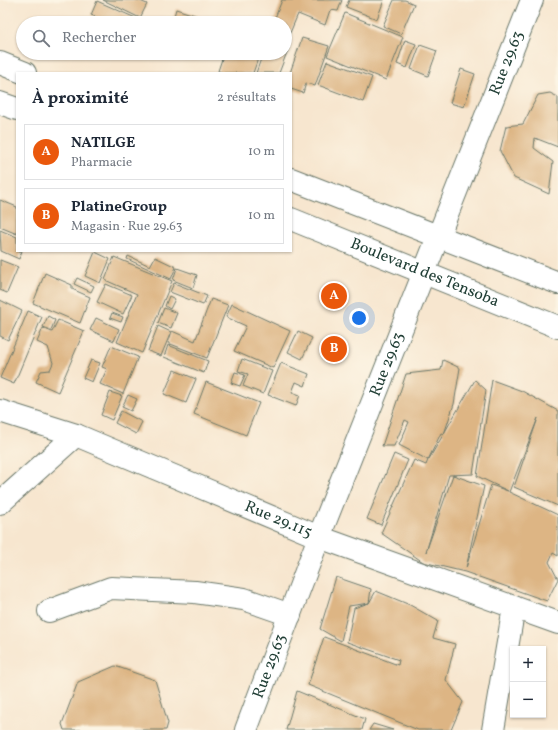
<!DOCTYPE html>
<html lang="fr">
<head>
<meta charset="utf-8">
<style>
  body { margin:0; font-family:Vollkorn,serif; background:#f2f2f3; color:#1f2937 }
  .controls { position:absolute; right:12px; bottom:12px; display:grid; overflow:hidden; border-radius:0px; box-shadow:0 1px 3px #0004 }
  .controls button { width:36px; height:36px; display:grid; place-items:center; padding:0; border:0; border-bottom:1px solid #e0e1e3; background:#fff; color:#1f2937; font:20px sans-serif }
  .you { position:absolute; left:359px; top:318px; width:14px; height:14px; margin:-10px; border:3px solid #fff; border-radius:50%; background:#1a73e8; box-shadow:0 0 0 6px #1a73e833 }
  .badge { display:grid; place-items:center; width:26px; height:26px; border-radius:50%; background:#ea580c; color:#fff; font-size:13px; font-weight:700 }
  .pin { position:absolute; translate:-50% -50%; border:2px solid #fff; box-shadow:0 1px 4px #0006 }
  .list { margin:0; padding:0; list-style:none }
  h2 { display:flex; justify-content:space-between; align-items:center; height:52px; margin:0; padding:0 16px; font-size:17px }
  h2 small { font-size:13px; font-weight:400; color:#747a83 }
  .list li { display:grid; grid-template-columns:26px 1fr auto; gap:12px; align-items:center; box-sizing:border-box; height:56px; margin:0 8px 8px; padding:0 8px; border:1px solid #e0e1e3; border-radius:0px }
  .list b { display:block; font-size:15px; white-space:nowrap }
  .list p { margin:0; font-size:13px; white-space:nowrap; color:#747a83 }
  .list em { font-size:13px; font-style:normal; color:#747a83 }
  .icon { flex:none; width:22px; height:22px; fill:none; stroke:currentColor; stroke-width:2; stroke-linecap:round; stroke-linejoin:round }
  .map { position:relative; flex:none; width:558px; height:730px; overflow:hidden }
  .search { position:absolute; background:#fff; box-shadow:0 1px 3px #0004; left:16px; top:16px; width:276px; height:44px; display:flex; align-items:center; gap:10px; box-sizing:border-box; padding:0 14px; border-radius:22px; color:#747a83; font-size:15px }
  .panel { position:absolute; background:#fff; box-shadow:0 1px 3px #0004; left:16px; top:72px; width:276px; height:180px; border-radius:0px }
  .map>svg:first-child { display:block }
</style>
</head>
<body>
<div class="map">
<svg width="558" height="730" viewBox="0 0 558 730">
  <rect width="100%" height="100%" fill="#fcf5e5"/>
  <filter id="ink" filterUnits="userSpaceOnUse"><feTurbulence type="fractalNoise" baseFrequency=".025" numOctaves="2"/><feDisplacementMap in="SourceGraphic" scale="8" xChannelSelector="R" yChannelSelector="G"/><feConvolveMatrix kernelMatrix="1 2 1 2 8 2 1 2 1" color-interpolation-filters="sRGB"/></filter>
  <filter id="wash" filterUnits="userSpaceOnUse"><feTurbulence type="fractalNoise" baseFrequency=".012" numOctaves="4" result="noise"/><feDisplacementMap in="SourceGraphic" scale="16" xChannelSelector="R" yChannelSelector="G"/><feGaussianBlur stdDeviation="0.9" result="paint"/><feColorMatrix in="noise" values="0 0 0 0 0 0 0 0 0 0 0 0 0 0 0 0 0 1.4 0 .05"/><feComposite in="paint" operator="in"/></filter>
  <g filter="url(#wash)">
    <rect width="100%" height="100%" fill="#f7e6cf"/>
    <g id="blocks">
      <path fill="#ddb584" d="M 103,0 L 138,0 L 147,4 L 140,18 Z
        M 282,0 L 342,0 L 338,11 L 330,10 L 325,25 L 298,14 L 287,40 L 285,39 L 285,23 L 273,23 Z
        M 349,0 L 384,0 L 377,19 L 346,7 Z
        M 394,0 L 405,0 L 414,4 L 401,34 L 383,26 Z
        M 97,1 L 140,20 L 138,23 L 111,23 L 91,15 Z
        M 176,9 L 207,19 L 206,23 L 172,23 Z
        M 345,13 L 403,37 L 386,80 L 327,56 Z
        M 302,38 L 329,46 L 315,86 L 306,83 L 303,93 L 291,89 L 290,73 Z
        M 405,40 L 416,44 L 407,68 L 397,64 Z
        M 420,45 L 437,51 L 428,76 L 411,69 Z
        M 285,46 L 289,47 L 279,73 L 256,73 L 263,53 L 285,53 Z
        M 224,53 L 260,53 L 253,73 L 224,73 L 218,71 Z
        M 327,61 L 372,77 L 363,102 L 318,85 Z
        M 461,69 L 475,74 L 464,107 L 450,103 Z
        M 550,93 L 558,97 L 558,147 L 535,138 L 534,148 L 553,162 L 549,194 L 514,178 L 500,151 L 506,126 L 523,124 L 538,95 Z
        M 0,200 L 17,207 L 17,234 L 0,227 Z
        M 0,230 L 17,237 L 17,251 L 22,251 L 19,259 L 1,251 Z
        M 95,252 L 110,259 L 100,283 L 85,276 Z
        M 128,256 L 150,266 L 155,257 L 176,267 L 171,279 L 127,259 Z
        M 114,257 L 172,281 L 142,353 L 117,342 L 137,294 L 105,280 Z
        M 0,260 L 18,267 L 7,293 L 0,290 Z
        M 177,268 L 197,275 L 193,288 L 173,280 Z
        M 45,273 L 72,285 L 72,289 L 90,297 L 80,323 L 33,303 Z
        M 77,278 L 94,286 L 91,292 L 74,284 Z
        M 174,283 L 207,296 L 203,305 L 170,292 Z
        M 106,284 L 132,295 L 123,314 L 97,302 Z
        M 169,296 L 175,299 L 170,309 L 165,306 Z
        M 211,299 L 228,305 L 207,358 L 168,343 L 172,331 L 195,341 Z
        M 0,300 L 22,311 L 8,340 L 0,336 Z
        M 232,304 L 290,331 L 273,368 L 234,351 L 246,326 L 226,317 Z
        M 164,308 L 177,313 L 171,328 L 158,323 Z
        M 28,311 L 42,317 L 14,384 L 0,378 Z
        M 112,313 L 123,317 L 121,322 L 110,318 Z
        M 48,316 L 55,320 L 51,330 L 43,327 Z
        M 96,318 L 119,329 L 114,341 L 90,330 Z
        M 58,320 L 84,331 L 58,392 L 36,382 L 41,371 L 50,370 L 53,363 L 48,347 L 37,342 L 43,328 L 52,332 Z
        M 158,326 L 171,332 L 161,356 L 148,351 Z
        M 298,331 L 312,338 L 302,359 L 288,352 Z
        M 168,345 L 208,361 L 204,373 L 164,357 Z
        M 111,346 L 138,357 L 123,394 L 100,384 L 107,369 L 102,367 Z
        M 242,359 L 272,371 L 263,394 L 243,386 L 248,374 L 238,371 Z
        M 91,360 L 100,363 L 92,382 L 83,378 Z
        M 443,360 L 460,368 L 454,404 L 444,434 L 441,433 L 428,460 L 429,459 L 443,435 L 475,380 L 486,390 L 473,474 L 449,475 L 426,552 L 453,475 L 484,486 L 466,568 L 491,485 L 508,491 L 477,476 L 492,380 L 522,391 L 558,411 L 558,506 L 514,487 L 538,418 L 509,492 L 558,515 L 558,556 L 553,553 L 549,562 L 558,579 L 547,601 L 465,572 L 423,562 L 381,533 L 414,460 L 426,465 L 428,460 L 399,445 L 409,422 L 405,420 L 394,446 L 382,446 L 406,374 L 441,370 Z
        M 281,363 L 309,374 L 305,386 L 296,382 L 292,392 L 300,395 L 296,406 L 268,395 Z
        M 174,370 L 196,379 L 186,403 L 164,394 Z
        M 235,372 L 245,375 L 240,386 L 231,383 Z
        M 206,382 L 259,403 L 246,435 L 194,414 Z
        M 110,392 L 122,396 L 112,420 L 101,415 Z
        M 128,395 L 137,399 L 131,411 L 122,407 Z
        M 121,411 L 142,422 L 136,434 L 115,423 Z
        M 394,454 L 408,460 L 381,525 L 367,519 Z
        M 336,577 L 371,589 L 369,603 L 376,591 L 410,605 L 438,621 L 433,638 L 455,644 L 446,680 L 463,702 L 451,730 L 418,730 L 308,685 L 324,637 L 398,665 L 399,660 L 347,642 L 354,608 L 369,603 L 349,606 L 341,641 L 320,629 Z
        M 115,666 L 155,680 L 168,723 L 166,730 L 64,730 L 62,724 L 78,682 Z
        M 297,691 L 365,719 L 362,730 L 286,730 Z
        M 373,724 L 393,730 L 369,730 Z"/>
    </g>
  </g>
  <g filter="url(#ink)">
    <use href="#blocks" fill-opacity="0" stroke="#6b786a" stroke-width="1"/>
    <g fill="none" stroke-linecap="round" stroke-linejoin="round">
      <g stroke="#6b786a" stroke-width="24">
        <g id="minor">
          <path id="s1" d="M 0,411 L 76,435 L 319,537 L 558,623"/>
          <path d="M 0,503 L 76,435"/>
          <path d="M 49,611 L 111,588 L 195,592 L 244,599 L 290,615"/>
          <path id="s2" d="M 246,730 L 319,537 L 532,0"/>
          <path d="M 493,730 L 514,607"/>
        </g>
      </g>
      <g stroke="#6b786a" stroke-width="24">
        <g id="major">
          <path d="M 0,63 L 25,73"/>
          <path d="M 0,103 L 17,109"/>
          <path d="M 291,179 L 558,283"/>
          <path id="s3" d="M 291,219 L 558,327"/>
        </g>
      </g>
      <use href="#minor" stroke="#fff" stroke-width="22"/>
      <use href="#major" stroke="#fff" stroke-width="22"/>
    </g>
  </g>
  <g text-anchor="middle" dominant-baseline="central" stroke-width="3" stroke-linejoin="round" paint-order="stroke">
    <g font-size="16" fill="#1f3d34" stroke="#fcf5e5">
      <text stroke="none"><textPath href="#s2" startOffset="716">Rue 29.63</textPath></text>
      <text stroke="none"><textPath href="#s3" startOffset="144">Boulevard des Tensoba</textPath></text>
      <text stroke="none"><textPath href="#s2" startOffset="392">Rue 29.63</textPath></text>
      <text stroke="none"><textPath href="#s1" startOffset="299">Rue 29.115</textPath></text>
      <text stroke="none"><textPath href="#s2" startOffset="68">Rue 29.63</textPath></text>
    </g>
  </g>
</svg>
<div class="controls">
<button>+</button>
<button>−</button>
</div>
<div class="you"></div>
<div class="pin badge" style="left:334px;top:296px">A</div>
<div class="pin badge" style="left:334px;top:349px">B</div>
<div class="search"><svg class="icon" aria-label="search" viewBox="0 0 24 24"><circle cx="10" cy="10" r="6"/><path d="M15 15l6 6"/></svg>Rechercher</div>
<section class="panel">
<h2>À proximité<small>2 résultats</small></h2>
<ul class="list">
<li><span class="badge">A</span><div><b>NATILGE</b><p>Pharmacie</p></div><em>10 m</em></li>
<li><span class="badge">B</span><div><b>PlatineGroup</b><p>Magasin · Rue 29.63</p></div><em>10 m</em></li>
</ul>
</section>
</div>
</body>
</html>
